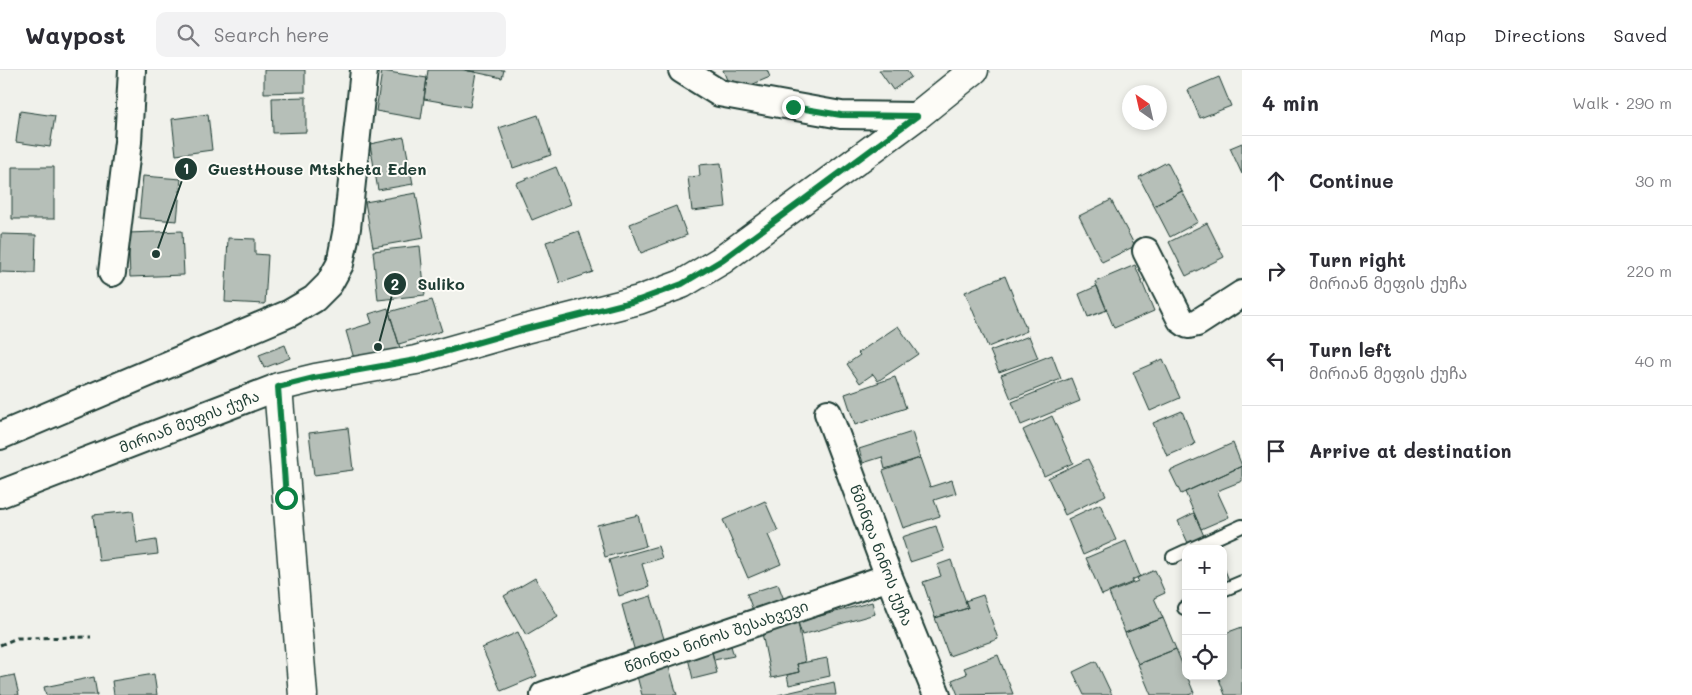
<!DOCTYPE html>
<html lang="en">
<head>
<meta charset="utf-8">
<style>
  body { margin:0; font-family:Mali,"Noto Sans Georgian",sans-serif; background:#f2f2f3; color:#2b2b33 }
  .controls { position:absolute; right:15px; bottom:15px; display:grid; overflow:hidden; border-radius:10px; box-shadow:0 2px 8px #0003 }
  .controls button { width:45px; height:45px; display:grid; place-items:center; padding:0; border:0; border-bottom:1px solid #e1e1e2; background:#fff; color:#2b2b33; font:25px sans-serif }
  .compass { position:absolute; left:1122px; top:15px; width:45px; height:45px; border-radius:50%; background:#fff; box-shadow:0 2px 8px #0003; rotate:326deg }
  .stop { position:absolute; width:15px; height:15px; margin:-11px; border:4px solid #0b8043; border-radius:50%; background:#fff }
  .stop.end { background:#0b8043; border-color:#fff; box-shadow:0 1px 5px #0008 }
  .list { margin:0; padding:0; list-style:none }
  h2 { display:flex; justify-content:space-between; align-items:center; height:65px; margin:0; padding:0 20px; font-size:21px }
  h2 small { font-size:16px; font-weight:400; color:#7c7c81 }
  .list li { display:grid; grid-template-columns:32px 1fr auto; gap:15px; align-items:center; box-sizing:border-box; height:90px; padding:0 20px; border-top:1px solid #e1e1e2 }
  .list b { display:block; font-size:19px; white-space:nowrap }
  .list p { margin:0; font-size:16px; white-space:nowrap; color:#7c7c81 }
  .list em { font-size:16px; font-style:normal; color:#7c7c81 }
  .icon { flex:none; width:28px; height:28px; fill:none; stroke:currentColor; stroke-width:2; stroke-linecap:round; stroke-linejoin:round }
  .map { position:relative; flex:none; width:1242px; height:625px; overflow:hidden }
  header { display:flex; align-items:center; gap:30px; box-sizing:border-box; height:70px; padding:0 25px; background:#fff; border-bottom:1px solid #e1e1e2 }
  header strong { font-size:24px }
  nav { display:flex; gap:28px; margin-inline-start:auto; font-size:18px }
  .search { width:350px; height:45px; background:#f2f2f3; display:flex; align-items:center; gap:12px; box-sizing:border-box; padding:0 18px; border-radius:10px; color:#7c7c81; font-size:19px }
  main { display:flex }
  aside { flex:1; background:#fff }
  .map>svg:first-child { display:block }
</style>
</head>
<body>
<header>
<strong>Waypost</strong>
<div class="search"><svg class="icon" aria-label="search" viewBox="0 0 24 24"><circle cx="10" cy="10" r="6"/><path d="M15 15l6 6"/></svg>Search here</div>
<nav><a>Map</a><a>Directions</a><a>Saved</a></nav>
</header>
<main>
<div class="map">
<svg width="1242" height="625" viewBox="0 0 1242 625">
  <rect width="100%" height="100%" fill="#f0f1eb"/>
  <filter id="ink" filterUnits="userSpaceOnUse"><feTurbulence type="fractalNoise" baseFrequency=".02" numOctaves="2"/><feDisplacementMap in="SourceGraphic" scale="10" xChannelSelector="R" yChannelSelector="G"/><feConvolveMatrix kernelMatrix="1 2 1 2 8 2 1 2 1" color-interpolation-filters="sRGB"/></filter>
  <g filter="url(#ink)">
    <path fill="#b6bfb8" stroke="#1f3d34" d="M 264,0 L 305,0 L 305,22 L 264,23 Z
      M 428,0 L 462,0 L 476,2 L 470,37 L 424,29 Z
      M 465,0 L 504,0 L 502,8 Z
      M 723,0 L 767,0 L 770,7 L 732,23 Z
      M 879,0 L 906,0 L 911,7 L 893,20 Z
      M 382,1 L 427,8 L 421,49 L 376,41 Z
      M 1219,7 L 1231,36 L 1200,48 L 1188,20 Z
      M 306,27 L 306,62 L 273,63 L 272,28 Z
      M 20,41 L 55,46 L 50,77 L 16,72 Z
      M 208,44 L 212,80 L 176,85 L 172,49 Z
      M 538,45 L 551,85 L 513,98 L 499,58 Z
      M 404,67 L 413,114 L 378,120 L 370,74 Z
      M 1242,73 L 1242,104 L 1230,78 Z
      M 1167,92 L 1182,121 L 1154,136 L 1139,107 Z
      M 721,93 L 726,137 L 692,141 L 688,107 L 700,106 L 699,95 Z
      M 12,97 L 54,97 L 54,149 L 12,149 Z
      M 556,97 L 571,134 L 532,150 L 516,113 Z
      M 143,106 L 181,109 L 177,151 L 139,148 Z
      M 1182,121 L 1198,152 L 1170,167 L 1154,136 Z
      M 416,123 L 424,168 L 373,177 L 365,132 Z
      M 1111,130 L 1135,176 L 1102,192 L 1079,146 Z
      M 676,136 L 687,165 L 641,183 L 630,154 Z
      M 1207,153 L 1224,187 L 1186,206 L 1169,172 Z
      M 182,161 L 184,205 L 130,207 L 128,163 Z
      M 579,161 L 593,202 L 560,213 L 546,172 Z
      M 1,164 L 36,165 L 35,203 L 0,202 Z
      M 228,168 L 255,169 L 255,184 L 268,185 L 265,234 L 225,232 Z
      M 420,176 L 425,225 L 378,230 L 373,181 Z
      M 1135,195 L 1154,241 L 1114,258 L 1095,212 Z
      M 1005,206 L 1027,261 L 988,277 L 965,222 Z
      M 1097,216 L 1107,240 L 1088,247 L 1079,224 Z
      M 432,230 L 442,261 L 399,274 L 389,242 Z
      M 388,238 L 400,278 L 355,292 L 346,261 L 372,253 L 369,244 Z
      M 898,256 L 918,284 L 878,311 L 873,304 L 860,313 L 847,294 L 860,285 L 858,283 Z
      M 1029,266 L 1038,288 L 999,302 L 990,281 Z
      M 285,275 L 290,288 L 264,298 L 259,285 Z
      M 1052,285 L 1061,309 L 1011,329 L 1001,305 Z
      M 1163,289 L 1180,328 L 1150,341 L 1133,302 Z
      M 895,307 L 906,338 L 855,355 L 845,324 Z
      M 1071,308 L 1080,331 L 1021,355 L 1012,332 Z
      M 1182,341 L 1195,374 L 1167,386 L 1153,353 Z
      M 1052,346 L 1073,393 L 1044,406 L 1023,360 Z
      M 348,358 L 353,400 L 314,405 L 309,363 Z
      M 912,362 L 920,388 L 885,399 L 882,387 L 863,393 L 859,379 Z
      M 1233,373 L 1242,396 L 1181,424 L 1170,401 Z
      M 920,388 L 930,417 L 952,410 L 956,423 L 934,430 L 940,446 L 903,458 L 883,401 Z
      M 1088,389 L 1106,425 L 1065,445 L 1048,408 Z
      M 1242,396 L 1242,411 L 1217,421 L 1229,447 L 1201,459 L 1185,422 Z
      M 765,431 L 778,461 L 768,465 L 781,494 L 748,508 L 723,450 Z
      M 1100,434 L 1116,470 L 1083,485 L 1068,449 Z
      M 133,441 L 137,473 L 156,470 L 158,484 L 99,491 L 93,445 Z
      M 1194,443 L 1204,466 L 1188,473 L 1178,451 Z
      M 638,445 L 646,476 L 605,487 L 597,455 Z
      M 936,456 L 944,481 L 910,492 L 902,467 Z
      M 1126,471 L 1140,506 L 1132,510 L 1133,512 L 1102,525 L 1086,488 Z
      M 658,476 L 662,488 L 642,494 L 649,517 L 619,526 L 609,490 Z
      M 951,490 L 968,538 L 935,548 L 923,512 L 941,506 L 937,495 Z
      M 1223,495 L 1230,513 L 1223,515 Z
      M 1155,500 L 1165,523 L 1154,528 L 1163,548 L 1125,563 L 1109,523 L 1138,511 L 1137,508 Z
      M 535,508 L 558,546 L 526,565 L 504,526 Z
      M 778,514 L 786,535 L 755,546 L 747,524 Z
      M 983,525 L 998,569 L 949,586 L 935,548 L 968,538 L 965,531 Z
      M 651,526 L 665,572 L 635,582 L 622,535 Z
      M 872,532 L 875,544 L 802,565 L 798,552 Z
      M 1163,548 L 1176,579 L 1138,594 L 1125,563 Z
      M 798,552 L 805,592 L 797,594 L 799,602 L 771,608 L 762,563 Z
      M 1242,557 L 1242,625 L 1225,625 L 1218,606 L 1223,606 L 1223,564 Z
      M 518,562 L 537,606 L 501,621 L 482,578 Z
      M 731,576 L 734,586 L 714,590 L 712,581 Z
      M 711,578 L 717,603 L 693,609 L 687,584 Z
      M 1176,579 L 1194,623 L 1188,625 L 1151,625 L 1138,594 Z
      M 998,585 L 1013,624 L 958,625 L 952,610 L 967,604 L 964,598 Z
      M 827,588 L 830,606 L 789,615 L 787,605 L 799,602 L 797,594 Z
      M 1096,591 L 1112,625 L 1084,625 L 1073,602 Z
      M 669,597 L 677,625 L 642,625 L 637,606 Z
      M 154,604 L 157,625 L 114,625 L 112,611 Z
      M 14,605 L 19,625 L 0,625 L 0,608 Z
      M 94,607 L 97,625 L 46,625 L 44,617 Z
      M 834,612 L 836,625 L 778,625 Z"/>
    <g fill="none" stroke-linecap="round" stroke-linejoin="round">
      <g stroke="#1f3d34" stroke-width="16">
        <path id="lane" d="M 1191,479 L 1242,456
          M 1173,487 L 1186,481
          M 1223,520 L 1242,512
          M 1184,538 L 1186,537"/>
      </g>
      <g stroke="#1f3d34" stroke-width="30">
        <path id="street" d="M 682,0 L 719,23 L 841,45 L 917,46
          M 1146,181 L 1181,250 L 1188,255 L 1197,253 L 1242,224
          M 112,203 L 128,72 L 132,0
          M 828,343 L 889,507 L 937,625
          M 0,366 L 290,243 L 314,229 L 329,214 L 340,194 L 347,158 L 364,0
          M 0,424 L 278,317
          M 544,625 L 889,507"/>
      </g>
      <g stroke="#1f3d34" stroke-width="31">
        <path id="secondary" d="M 303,625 L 278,317 L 315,308 L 416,290 L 525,259 L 639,230 L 682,214 L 722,190 L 917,46 L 974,0"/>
      </g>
      <path stroke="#1f3d34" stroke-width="3" stroke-dasharray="5 4" stroke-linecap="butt" d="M 0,575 L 17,568 L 91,567"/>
      <use href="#lane" stroke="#fdfcf7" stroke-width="12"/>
      <use href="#street" stroke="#fdfcf7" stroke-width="26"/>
      <use href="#secondary" stroke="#fdfcf7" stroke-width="28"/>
    </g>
  </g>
  <g fill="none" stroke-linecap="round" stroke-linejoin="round" filter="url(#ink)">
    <path stroke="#0b8043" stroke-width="6" d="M 286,428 L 278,317 L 314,308 L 416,290 L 525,259 L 639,230 L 682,214 L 722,190 L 917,46 L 841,45 L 793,37"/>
  </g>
  <g text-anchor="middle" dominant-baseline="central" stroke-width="4" stroke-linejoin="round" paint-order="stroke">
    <g font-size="15" fill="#1f3d34" stroke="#fdfcf7">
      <text transform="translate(189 351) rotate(-21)">მირიან მეფის ქუჩა</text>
      <text transform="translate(882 485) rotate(69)">წმინდა ნინოს ქუჩა</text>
      <text transform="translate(716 566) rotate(-19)">წმინდა ნინოს შესახვევი</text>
    </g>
  </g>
  <path fill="none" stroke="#1f3d34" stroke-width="2" d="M156 184L186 99M378 277L395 214"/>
  <g fill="#1f3d34" stroke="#fdfcf7" stroke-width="2">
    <circle cx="156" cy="184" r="5"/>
    <circle cx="378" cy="277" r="5"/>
    <circle cx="186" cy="99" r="12"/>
    <circle cx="395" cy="214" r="12"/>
  </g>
  <g font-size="15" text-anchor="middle" font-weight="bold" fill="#fff">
    <text x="186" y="104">1</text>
    <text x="395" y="220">2</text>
  </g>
  <g font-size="16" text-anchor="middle" font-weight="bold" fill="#1f3d34" stroke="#fdfcf7" stroke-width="4" stroke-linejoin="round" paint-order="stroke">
    <text x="317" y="105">GuestHouse Mtskheta Eden</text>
    <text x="441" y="220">Suliko</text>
  </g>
</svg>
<div class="controls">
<button>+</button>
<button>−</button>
<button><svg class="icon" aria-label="locate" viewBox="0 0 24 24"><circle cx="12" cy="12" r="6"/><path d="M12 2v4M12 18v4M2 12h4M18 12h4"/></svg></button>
</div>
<svg class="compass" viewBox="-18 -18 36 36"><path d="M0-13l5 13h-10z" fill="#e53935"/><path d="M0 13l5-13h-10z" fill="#7c7c81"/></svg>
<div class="stop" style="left:286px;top:428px"></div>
<div class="stop end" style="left:793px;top:37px"></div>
</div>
<aside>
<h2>4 min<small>Walk · 290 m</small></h2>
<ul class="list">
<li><svg class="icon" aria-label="ahead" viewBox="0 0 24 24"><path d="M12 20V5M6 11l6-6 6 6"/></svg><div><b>Continue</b></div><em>30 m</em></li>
<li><svg class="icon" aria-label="right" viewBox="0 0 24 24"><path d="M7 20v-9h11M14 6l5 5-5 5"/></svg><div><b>Turn right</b><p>მირიან მეფის ქუჩა</p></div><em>220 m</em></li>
<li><svg class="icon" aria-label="left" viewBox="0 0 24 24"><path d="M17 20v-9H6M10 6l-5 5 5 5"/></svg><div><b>Turn left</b><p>მირიან მეფის ქუჩა</p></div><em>40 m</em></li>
<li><svg class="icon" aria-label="arrive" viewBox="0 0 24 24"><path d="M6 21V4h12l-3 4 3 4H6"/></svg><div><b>Arrive at destination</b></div></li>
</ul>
</aside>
</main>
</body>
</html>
